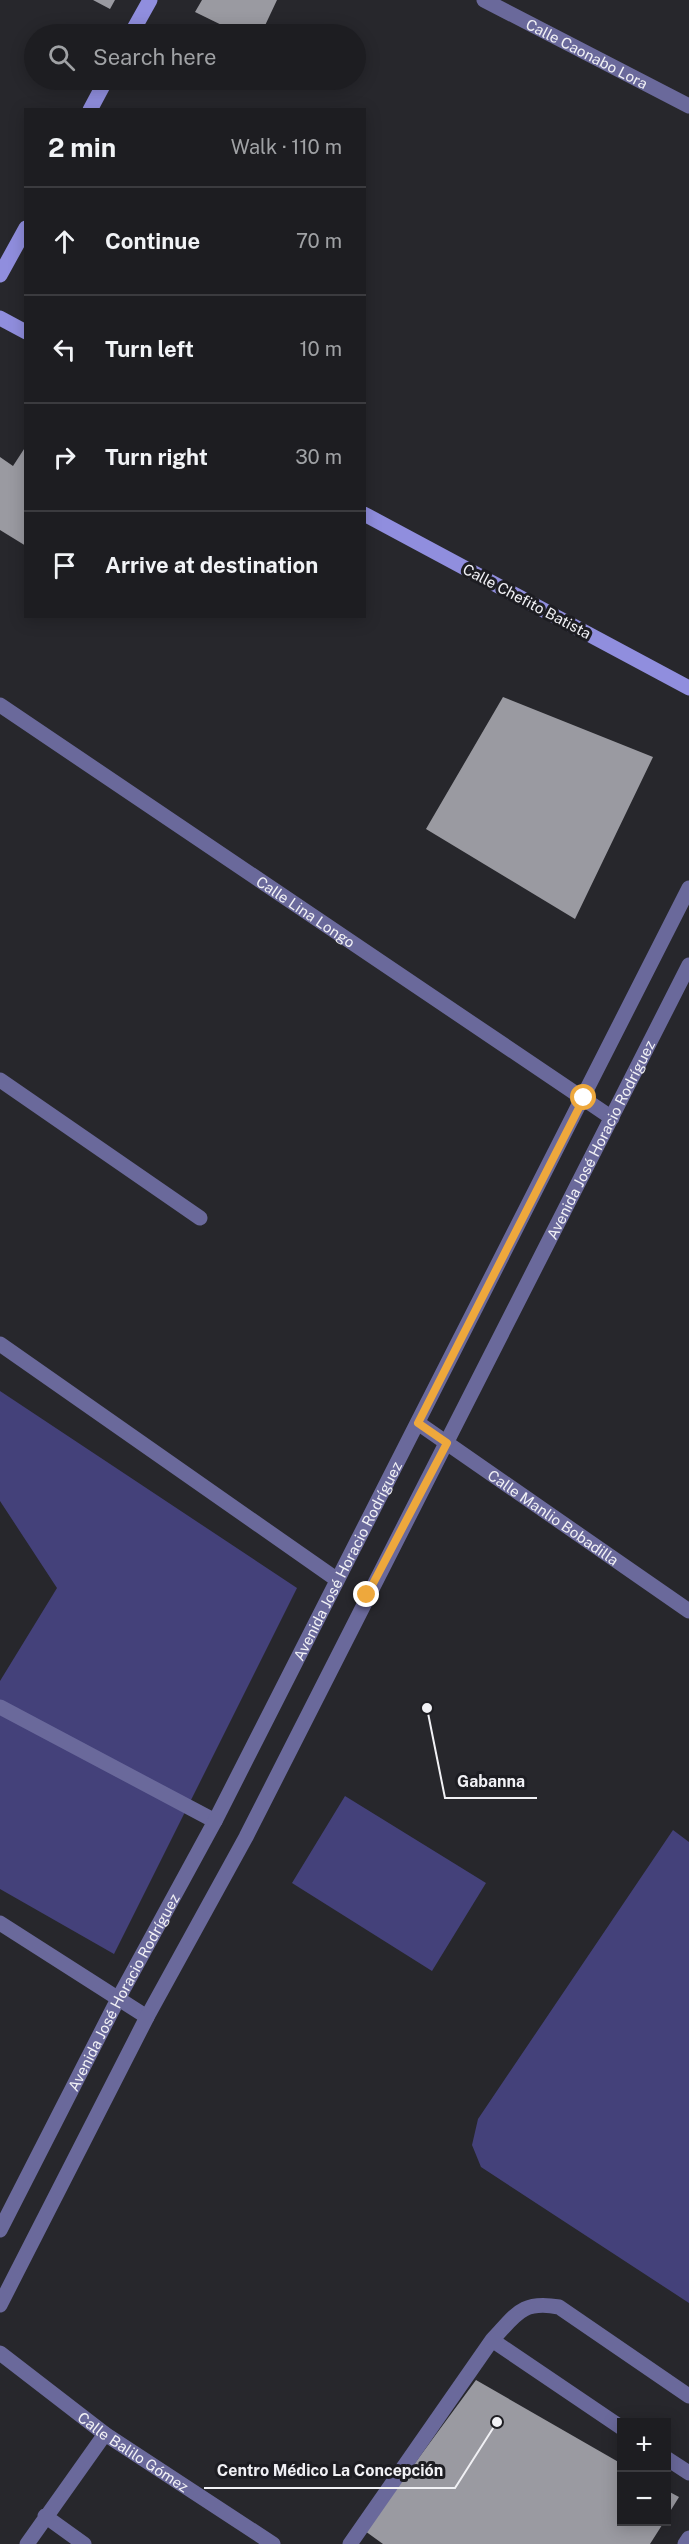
<!DOCTYPE html>
<html lang="en">
<head>
<meta charset="utf-8">
<style>
  body { margin:0; font-family:"Public Sans",sans-serif; background:#2a2a2e; color:#f1f3f6 }
  .controls { position:absolute; right:18px; bottom:18px; display:grid; overflow:hidden; border-radius:0px; box-shadow:0 3px 15px #0003 }
  .controls button { width:54px; height:54px; display:grid; place-items:center; padding:0; border:0; border-bottom:2px solid #3b3b3f; background:#1d1d21; color:#f1f3f6; font:30px sans-serif }
  .stop { position:absolute; width:18px; height:18px; margin:-14px; border:4px solid #eea83c; border-radius:50%; background:#fff }
  .stop.end { background:#eea83c; border-color:#fff; box-shadow:0 2px 6px #0008 }
  .list { margin:0; padding:0; list-style:none }
  h2 { display:flex; justify-content:space-between; align-items:center; height:78px; margin:0; padding:0 24px; font-size:26px }
  h2 small { font-size:20px; font-weight:400; color:#a0a2a5 }
  .list li { display:grid; grid-template-columns:39px 1fr auto; gap:18px; align-items:center; box-sizing:border-box; height:108px; padding:0 24px; border-top:2px solid #3b3b3f }
  .list b { display:block; font-size:22px; white-space:nowrap }
  .list em { font-size:20px; font-style:normal; color:#a0a2a5 }
  .icon { flex:none; width:33px; height:33px; fill:none; stroke:currentColor; stroke-width:2; stroke-linecap:round; stroke-linejoin:round }
  .map { position:relative; flex:none; width:689px; height:2544px; overflow:hidden }
  .search { position:absolute; background:#1d1d21; box-shadow:0 3px 15px #0003; left:24px; top:24px; width:342px; height:66px; display:flex; align-items:center; gap:15px; box-sizing:border-box; padding:0 21px; border-radius:33px; color:#a0a2a5; font-size:22px }
  .panel { position:absolute; background:#1d1d21; box-shadow:0 3px 15px #0003; left:24px; top:108px; width:342px; height:510px; border-radius:0px }
  .map>svg:first-child { display:block }
</style>
</head>
<body>
<div class="map">
<svg width="689" height="2544" viewBox="0 0 689 2544">
  <rect width="100%" height="100%" fill="#27272c"/>
  <path fill="#44417a" d="M 0,1391 L 297,1588 L 114,1954 L 0,1889 L 0,1681 L 57,1588 L 0,1501 Z
    M 345,1796 L 486,1883 L 432,1971 L 292,1883 Z
    M 673,1830 L 689,1842 L 689,2303 L 481,2167 L 472,2145 L 478,2119 Z"/>
  <path fill="#9a9aa1" d="M 93,0 L 115,0 L 110,9 Z
    M 202,0 L 277,0 L 261,34 L 240,34 L 195,12 Z
    M 26,446 L 26,546 L 0,530 L 0,457 L 13,466 Z
    M 503,697 L 653,757 L 575,919 L 426,829 Z
    M 476,2380 L 622,2464 L 622,2522 L 664,2522 L 650,2544 L 383,2544 L 365,2531 Z
    M 666,2490 L 679,2497 L 666,2518 Z"/>
  <g fill="none" stroke-linecap="round" stroke-linejoin="round">
    <path stroke="#6a699b" stroke-width="15" d="M 0,1707 L 215,1821
      M 492,2340 L 622,2428
      M 666,2458 L 689,2473
      M 45,2516 L 84,2544
      M 27,2544 L 105,2434
      M 350,2544 L 492,2340 C 516,2315 521,2300 559,2307 L 689,2396
      M 685,2544 L 689,2538"/>
    <g stroke="#6a699b" stroke-width="15">
      <path id="s1" d="M 484,0 L 689,106"/>
      <path id="s2" d="M 0,705 L 612,1118"/>
      <path d="M 0,1080 L 200,1218"/>
      <path d="M 0,1344 L 336,1579"/>
      <path id="s3" d="M 418,1423 L 689,1611"/>
      <path d="M 0,1923 L 147,2017"/>
    </g>
    <g stroke="#6a699b" stroke-width="15">
      <path id="s4" d="M 0,2230 L 118,1999 L 215,1821 L 689,888"/>
      <path id="s5" d="M 0,2305 L 147,2017 L 246,1837 L 689,965"/>
      <path id="s6" d="M 0,2353 L 105,2434 L 273,2544"/>
    </g>
    <path stroke="#908ede" stroke-width="15" d="M 131,34 L 150,0
      M 90,110 L 106,80
      M 0,275 L 26,228
      M 0,318 L 26,332
      M 364,514 L 689,688"/>
  </g>
  <g fill="none" stroke-linecap="round" stroke-linejoin="round">
    <path stroke="#eea83c" stroke-width="8" d="M 367,1595 L 447,1443 L 418,1423 L 584,1098"/>
  </g>
  <g text-anchor="middle" dominant-baseline="central" stroke-width="6" stroke-linejoin="round" paint-order="stroke">
    <g font-size="15" fill="#f1f1f5" stroke="#1d1d22">
      <text stroke="none"><textPath href="#s1" startOffset="116">Calle Caonabo Lora</textPath></text>
      <text transform="translate(527 601) rotate(28)">Calle Chefito Batista</text>
      <text stroke="none"><textPath href="#s2" startOffset="369">Calle Lina Longo</textPath></text>
      <text stroke="none"><textPath href="#s5" startOffset="1311">Avenida José Horacio Rodríguez</textPath></text>
      <text stroke="none"><textPath href="#s3" startOffset="165">Calle Manlio Bobadilla</textPath></text>
      <text stroke="none"><textPath href="#s4" startOffset="754">Avenida José Horacio Rodríguez</textPath></text>
      <text stroke="none"><textPath href="#s4" startOffset="268">Avenida José Horacio Rodríguez</textPath></text>
      <text stroke="none"><textPath href="#s6" startOffset="166">Calle Balilo Gómez</textPath></text>
    </g>
  </g>
  <path fill="none" stroke="#f1f1f5" stroke-width="2" d="M427 1708L445 1798H537M497 2422L455 2488H204"/>
  <g fill="#f1f1f5" stroke="#1d1d22" stroke-width="2">
    <circle cx="427" cy="1708" r="6"/>
    <circle cx="497" cy="2422" r="6"/>
  </g>
  <g font-size="16" text-anchor="middle" font-weight="bold" fill="#f1f1f5" stroke="#1d1d22" stroke-width="6" stroke-linejoin="round" paint-order="stroke">
    <text x="491" y="1787">Gabanna</text>
    <text x="330" y="2476">Centro Médico La Concepción</text>
  </g>
</svg>
<div class="controls">
<button>+</button>
<button>−</button>
</div>
<div class="stop" style="left:584px;top:1098px"></div>
<div class="stop end" style="left:367px;top:1595px"></div>
<div class="search"><svg class="icon" aria-label="search" viewBox="0 0 24 24"><circle cx="10" cy="10" r="6"/><path d="M15 15l6 6"/></svg>Search here</div>
<section class="panel">
<h2>2 min<small>Walk · 110 m</small></h2>
<ul class="list">
<li><svg class="icon" aria-label="ahead" viewBox="0 0 24 24"><path d="M12 20V5M6 11l6-6 6 6"/></svg><div><b>Continue</b></div><em>70 m</em></li>
<li><svg class="icon" aria-label="left" viewBox="0 0 24 24"><path d="M17 20v-9H6M10 6l-5 5 5 5"/></svg><div><b>Turn left</b></div><em>10 m</em></li>
<li><svg class="icon" aria-label="right" viewBox="0 0 24 24"><path d="M7 20v-9h11M14 6l5 5-5 5"/></svg><div><b>Turn right</b></div><em>30 m</em></li>
<li><svg class="icon" aria-label="arrive" viewBox="0 0 24 24"><path d="M6 21V4h12l-3 4 3 4H6"/></svg><div><b>Arrive at destination</b></div></li>
</ul>
</section>
</div>
</body>
</html>
